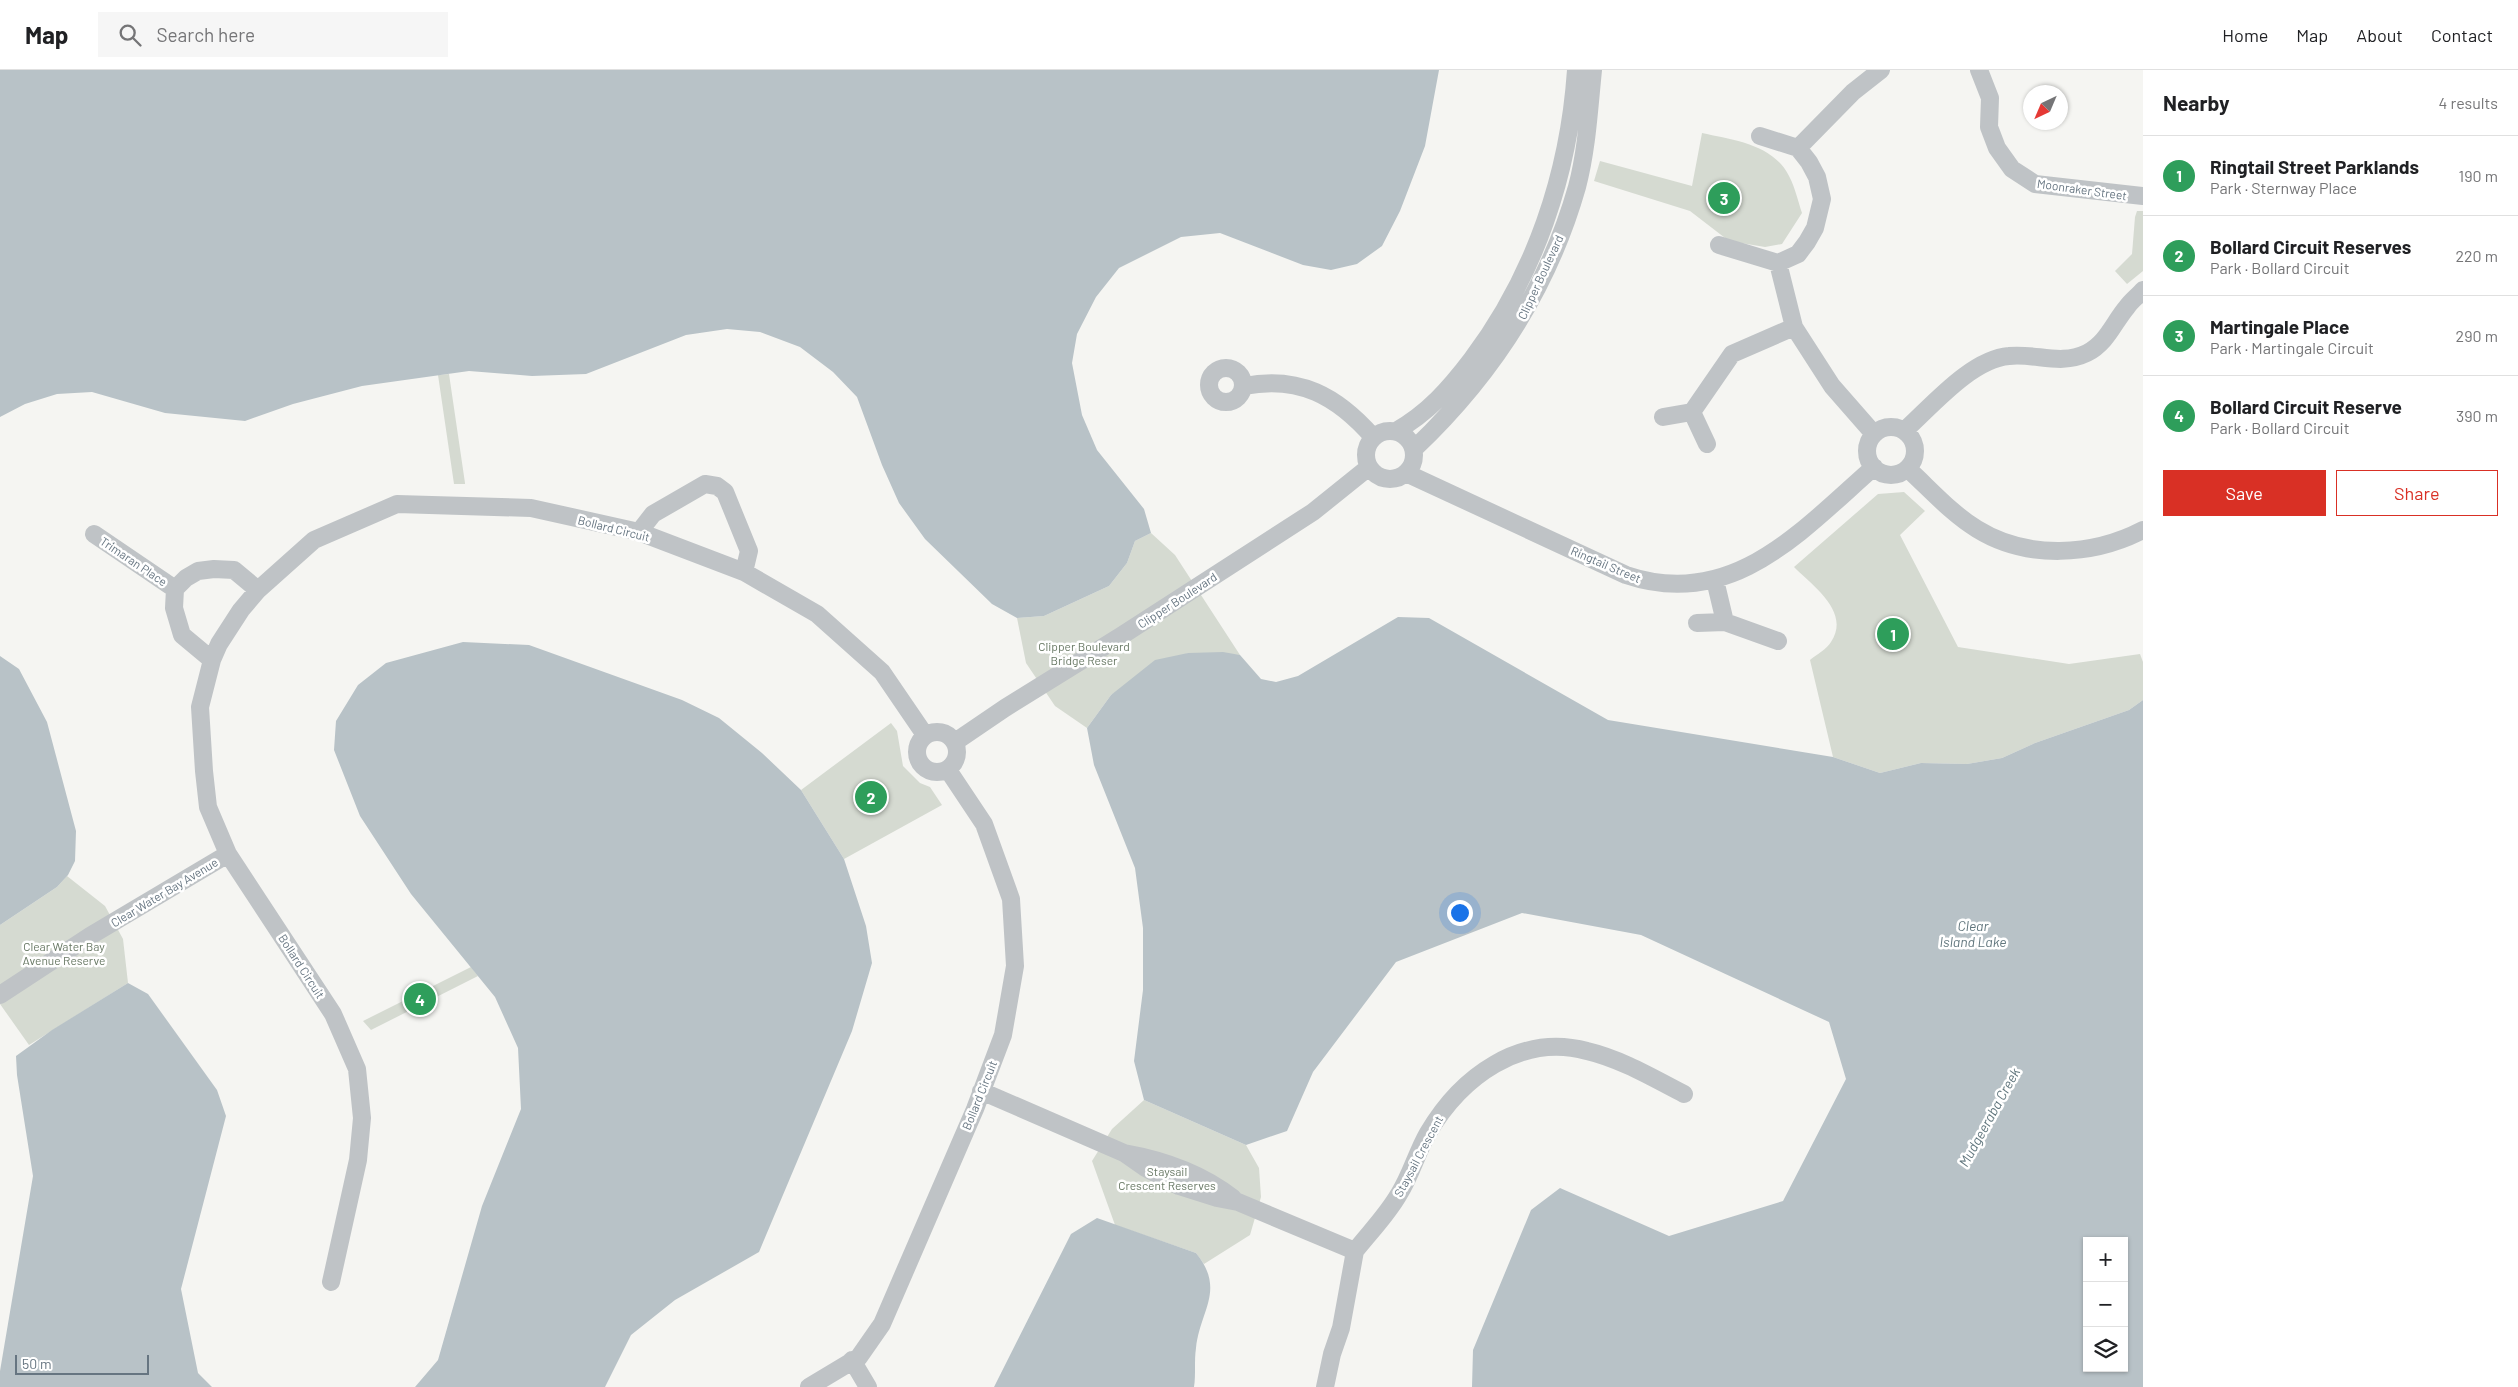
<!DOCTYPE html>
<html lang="en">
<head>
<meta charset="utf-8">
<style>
  body { margin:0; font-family:Barlow,sans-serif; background:#f6f6f6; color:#202124 }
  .controls { position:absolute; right:15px; bottom:15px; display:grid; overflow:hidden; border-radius:0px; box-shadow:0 1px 4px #0004 }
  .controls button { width:45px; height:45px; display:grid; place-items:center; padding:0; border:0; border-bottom:1px solid #e0e0e0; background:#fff; color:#202124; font:25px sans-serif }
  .compass { position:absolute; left:2023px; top:15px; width:45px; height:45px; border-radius:50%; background:#fff; box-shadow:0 1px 4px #0004; rotate:224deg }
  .scale { position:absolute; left:15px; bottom:12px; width:134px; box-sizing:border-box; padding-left:5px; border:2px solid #667581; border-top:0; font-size:14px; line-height:18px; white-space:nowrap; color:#667581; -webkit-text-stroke:4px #fff; paint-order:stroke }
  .you { position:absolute; left:1459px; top:842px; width:18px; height:18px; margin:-12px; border:4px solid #fff; border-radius:50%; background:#1a73e8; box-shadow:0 0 0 8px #1a73e833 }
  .badge { display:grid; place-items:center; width:32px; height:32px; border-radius:50%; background:#d93025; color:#fff; font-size:16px; font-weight:700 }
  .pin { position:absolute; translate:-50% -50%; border:2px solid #fff; box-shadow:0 1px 5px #0006 }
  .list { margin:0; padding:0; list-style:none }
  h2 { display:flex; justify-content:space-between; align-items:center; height:65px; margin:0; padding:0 20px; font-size:21px }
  h2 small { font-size:16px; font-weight:400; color:#757577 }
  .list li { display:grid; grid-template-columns:32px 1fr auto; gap:15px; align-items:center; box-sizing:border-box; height:80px; padding:0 20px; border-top:1px solid #e0e0e0 }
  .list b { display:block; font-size:19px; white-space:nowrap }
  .list p { margin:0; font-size:16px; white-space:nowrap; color:#757577 }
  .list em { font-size:16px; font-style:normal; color:#757577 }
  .actions { display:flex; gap:10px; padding:15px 20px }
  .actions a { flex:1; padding:11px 0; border:1px solid #d93025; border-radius:0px; text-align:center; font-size:18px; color:#d93025 }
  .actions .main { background:#d93025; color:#fff }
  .icon { flex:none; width:28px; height:28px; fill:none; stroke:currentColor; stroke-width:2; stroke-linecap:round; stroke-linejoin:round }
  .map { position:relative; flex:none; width:2143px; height:1317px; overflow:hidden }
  header { display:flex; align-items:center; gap:30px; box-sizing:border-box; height:70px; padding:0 25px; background:#fff; border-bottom:1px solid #e0e0e0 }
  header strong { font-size:24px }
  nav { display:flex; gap:28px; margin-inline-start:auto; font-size:18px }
  .search { width:350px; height:45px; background:#f6f6f6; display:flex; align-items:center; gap:12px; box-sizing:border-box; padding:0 18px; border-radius:0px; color:#757577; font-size:19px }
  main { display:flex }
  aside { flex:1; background:#fff }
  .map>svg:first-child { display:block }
</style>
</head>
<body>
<header>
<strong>Map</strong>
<div class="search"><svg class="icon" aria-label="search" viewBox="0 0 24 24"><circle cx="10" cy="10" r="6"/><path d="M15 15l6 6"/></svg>Search here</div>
<nav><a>Home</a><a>Map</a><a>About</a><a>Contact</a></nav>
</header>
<main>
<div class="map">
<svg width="2143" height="1317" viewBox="0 0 2143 1317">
  <rect width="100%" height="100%" fill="#f5f5f2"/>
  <path fill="#d5dad1" d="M 1702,63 C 1733,70 1773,74 1789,106 C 1795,117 1798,131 1802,143 L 1782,174 L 1765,177 L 1729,171 L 1690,141 L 1594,111 L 1600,91 L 1692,116 Z
    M 2137,141 L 2143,141 L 2143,201 L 2127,214 L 2115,201 L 2132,184 L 2135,147 Z
    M 449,304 L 465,413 L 465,414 L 454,414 L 438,305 Z
    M 1904,422 L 1925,441 L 1900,465 L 1958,577 L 2069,594 L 2140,584 L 2143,592 L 2143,630 L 2129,640 L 2035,673 L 2002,688 L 1967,694 L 1921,693 L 1880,703 L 1833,687 L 1810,590 C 1816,585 1827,579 1831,572 C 1851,542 1813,516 1794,497 L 1878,424 Z
    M 1151,463 L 1175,485 L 1240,585 L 1188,583 L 1111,625 L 1087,658 L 1055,636 L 1026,593 L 1017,548 L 1044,546 L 1109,516 L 1127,493 L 1135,471 Z
    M 891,653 L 897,661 L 903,696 L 920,713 L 930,717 L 942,735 L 844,789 L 801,720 Z
    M 67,806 L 105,836 L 123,869 L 128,913 L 29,975 L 0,934 L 0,855 L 57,817 Z
    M 471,897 L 478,906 L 371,960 L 363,951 Z
    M 1144,1030 L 1246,1075 L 1259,1098 L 1261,1127 L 1250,1165 L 1204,1194 L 1196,1183 L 1115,1155 L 1092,1091 L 1112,1059 Z"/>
  <path fill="#b8c2c7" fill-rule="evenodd" d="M 0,0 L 1439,0 L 1425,76 L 1400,141 L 1382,176 L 1357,194 L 1331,200 L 1303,195 L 1220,163 L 1181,167 L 1119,198 L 1096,227 L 1077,264 L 1072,293 L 1082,345 L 1097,380 L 1144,439 L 1151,463 L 1135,471 L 1127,493 L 1109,516 L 1044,546 L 1017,548 L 992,534 L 925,469 L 899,433 L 882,395 L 857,327 L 833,302 L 800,277 L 760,262 L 727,259 L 686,265 L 586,304 L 532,306 L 469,301 L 362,316 L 293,334 L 245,351 L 165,343 L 92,322 L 57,324 L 25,334 L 0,347 Z
    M 1398,547 L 1429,548 L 1608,650 L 1833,687 L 1880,703 L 1921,693 L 1967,694 L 2002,688 L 2035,673 L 2129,640 L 2143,630 L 2143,1317 L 1472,1317 L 1473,1280 L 1531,1140 L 1560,1118 L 1669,1166 L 1783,1131 L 1846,1009 L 1829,952 L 1641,865 L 1522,843 L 1396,892 L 1313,1002 L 1287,1061 L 1246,1075 L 1144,1030 L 1134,991 L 1143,920 L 1143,858 L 1135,798 L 1094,695 L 1087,658 L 1111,625 L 1155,590 L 1188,583 L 1223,582 L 1240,585 L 1261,609 L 1276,612 L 1298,606 ZM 2087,1171 L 2124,1171 L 2124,1298 L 2087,1298 Z
    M 463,572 L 529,575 L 682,630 L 719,648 L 762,683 L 801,720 L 844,789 L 866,856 L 872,893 L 852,961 L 759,1182 L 675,1230 L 631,1265 L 605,1317 L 415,1317 L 438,1290 L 482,1136 L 521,1039 L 518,978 L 495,927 L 411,824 L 360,746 L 334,680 L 336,651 L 358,615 L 386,593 Z
    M 0,586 L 19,599 L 47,652 L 76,761 L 75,791 L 68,805 L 57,817 L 0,855 Z
    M 128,913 L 148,924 L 217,1020 L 226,1046 L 181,1219 L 198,1303 L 212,1317 L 0,1317 L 0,1301 L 33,1106 L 17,1005 L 16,986 L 52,960 Z
    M 1097,1148 L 1196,1183 C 1226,1220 1200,1240 1196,1278 C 1194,1291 1196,1304 1194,1317 L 994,1317 L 1071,1164 Z"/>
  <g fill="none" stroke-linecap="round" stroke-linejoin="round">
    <path stroke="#bfc3c6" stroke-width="18" d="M 1979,0 L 1990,28 L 1989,57 L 1997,78 L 2012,99 L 2035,114 L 2143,126
      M 1798,78 L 1853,22 L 1881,0
      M 1719,175 L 1778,193 L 1798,184 L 1807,172 L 1815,158 L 1822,129 L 1817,107 L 1809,92 L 1798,78 L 1760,66
      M 1778,193 L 1794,257 L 1832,316 L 1874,364
      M1209 315a17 17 0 1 1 34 0a17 17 0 1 1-34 0Z
      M 1244,316 C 1299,305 1337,326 1373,367
      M 1692,342 L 1707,374
      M 1663,347 L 1692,342 L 1732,284 L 1794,257
      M1867 381a24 24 0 1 1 48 0a24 24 0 1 1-48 0Z
      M 1396,361 C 1428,343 1450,318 1472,289 C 1535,205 1569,104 1576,0
      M 1904,361 C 1931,337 1971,289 2009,286 C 2037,283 2060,296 2087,283 C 2107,273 2114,252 2127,237 C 2131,231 2138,226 2143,220
      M1366 385a24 24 0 1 1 48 0a24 24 0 1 1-48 0Z
      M 1414,379 C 1490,307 1548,219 1577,117 C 1587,79 1589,39 1593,0
      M 1908,399 C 1930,419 1952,444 1977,459 C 2027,490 2093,486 2143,460
      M 1406,403 L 1626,505 C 1732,541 1801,461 1874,397
      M 639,462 L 653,444 L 705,414 L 717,416 L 725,422 L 749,481 L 744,502
      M 94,464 L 175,519
      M 1715,510 L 1725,552 L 1778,571
      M 1697,553 L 1725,552
      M 212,590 L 182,565 L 174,538 L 175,519 L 186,508 L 198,501 L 214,499 L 234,500 L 258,520
      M917 682a20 20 0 1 1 40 0a20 20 0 1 1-40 0Z
      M 955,672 L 1005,638 L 1121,566 L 1313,442 L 1369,397
      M 0,925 L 90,866 L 228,784
      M 981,1021 L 1124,1083 C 1164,1090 1201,1103 1233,1128
      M 1124,1083 L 1144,1097 L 1179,1116 L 1217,1128 L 1238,1132 L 1355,1181 C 1370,1162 1387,1145 1399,1124 C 1411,1105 1417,1082 1428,1063 C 1461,1007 1520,963 1587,981 C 1621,989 1653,1008 1684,1024
      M 331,1212 L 358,1090 L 362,1048 L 357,999 L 333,944 L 228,784 L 208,737 L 204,701 L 200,637 L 212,590 L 219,574 L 241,540 L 258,520 L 314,470 L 397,434 L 531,438 L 639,462 L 744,502 L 817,544 L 882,602 L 925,665
      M 852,1290 L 868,1317
      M 809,1317 L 859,1287 L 882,1254 L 975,1039 L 1003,965 L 1015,896 L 1011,829 L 984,754 L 948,700
      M 1325,1317 L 1332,1284 L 1341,1258 L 1355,1181"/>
  </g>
  <g text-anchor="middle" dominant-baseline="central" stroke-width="5" stroke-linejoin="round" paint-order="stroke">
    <g font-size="12" fill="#667581" stroke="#fff">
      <text transform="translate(2082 119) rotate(8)">Moonraker Street</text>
      <text transform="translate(1540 207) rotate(-65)">Clipper Boulevard</text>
      <text transform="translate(614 458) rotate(14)">Bollard Circuit</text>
      <text transform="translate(134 491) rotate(34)">Trimaran Place</text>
      <text transform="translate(1606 494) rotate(23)">Ringtail Street</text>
      <text transform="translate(1177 530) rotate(-33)">Clipper Boulevard</text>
      <text transform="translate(164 822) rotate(-31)">Clear Water Bay Avenue</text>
      <text transform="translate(302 896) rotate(57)">Bollard Circuit</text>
      <text transform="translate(979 1025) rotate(-68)">Bollard Circuit</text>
      <text transform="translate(1418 1086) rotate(-62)">Staysail Crescent</text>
    </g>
    <g font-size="12" fill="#697965" stroke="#fff">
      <text x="1084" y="576">Clipper Boulevard<tspan x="1084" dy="14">Bridge Reser</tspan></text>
      <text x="64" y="876">Clear Water Bay<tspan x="64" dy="14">Avenue Reserve</tspan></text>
      <text x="1167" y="1101">Staysail<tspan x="1167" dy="14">Crescent Reserves</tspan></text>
    </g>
    <g font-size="14" font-style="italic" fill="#62777e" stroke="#fff">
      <text x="1973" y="855">Clear<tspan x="1973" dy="16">Island Lake</tspan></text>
      <text transform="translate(1989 1047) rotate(-61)">Mudgeeraba Creek</text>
    </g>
  </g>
</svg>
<div class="controls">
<button>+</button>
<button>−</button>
<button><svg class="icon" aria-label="layers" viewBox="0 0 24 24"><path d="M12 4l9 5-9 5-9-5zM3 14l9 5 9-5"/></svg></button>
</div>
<svg class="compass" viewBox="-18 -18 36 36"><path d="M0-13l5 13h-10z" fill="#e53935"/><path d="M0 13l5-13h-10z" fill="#757577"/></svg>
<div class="scale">50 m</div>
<div class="you"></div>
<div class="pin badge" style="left:1893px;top:564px;background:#2e9e5b">1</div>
<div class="pin badge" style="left:871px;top:727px;background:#2e9e5b">2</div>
<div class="pin badge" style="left:1724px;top:128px;background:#2e9e5b">3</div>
<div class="pin badge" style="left:420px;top:929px;background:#2e9e5b">4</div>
</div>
<aside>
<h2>Nearby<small>4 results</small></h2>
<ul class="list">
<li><span class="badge" style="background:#2e9e5b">1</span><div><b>Ringtail Street Parklands</b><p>Park · Sternway Place</p></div><em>190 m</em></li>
<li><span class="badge" style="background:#2e9e5b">2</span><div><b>Bollard Circuit Reserves</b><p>Park · Bollard Circuit</p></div><em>220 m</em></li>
<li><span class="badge" style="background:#2e9e5b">3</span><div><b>Martingale Place</b><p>Park · Martingale Circuit</p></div><em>290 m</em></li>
<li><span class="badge" style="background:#2e9e5b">4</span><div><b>Bollard Circuit Reserve</b><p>Park · Bollard Circuit</p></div><em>390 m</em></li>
</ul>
<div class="actions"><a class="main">Save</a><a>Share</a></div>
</aside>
</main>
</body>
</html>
